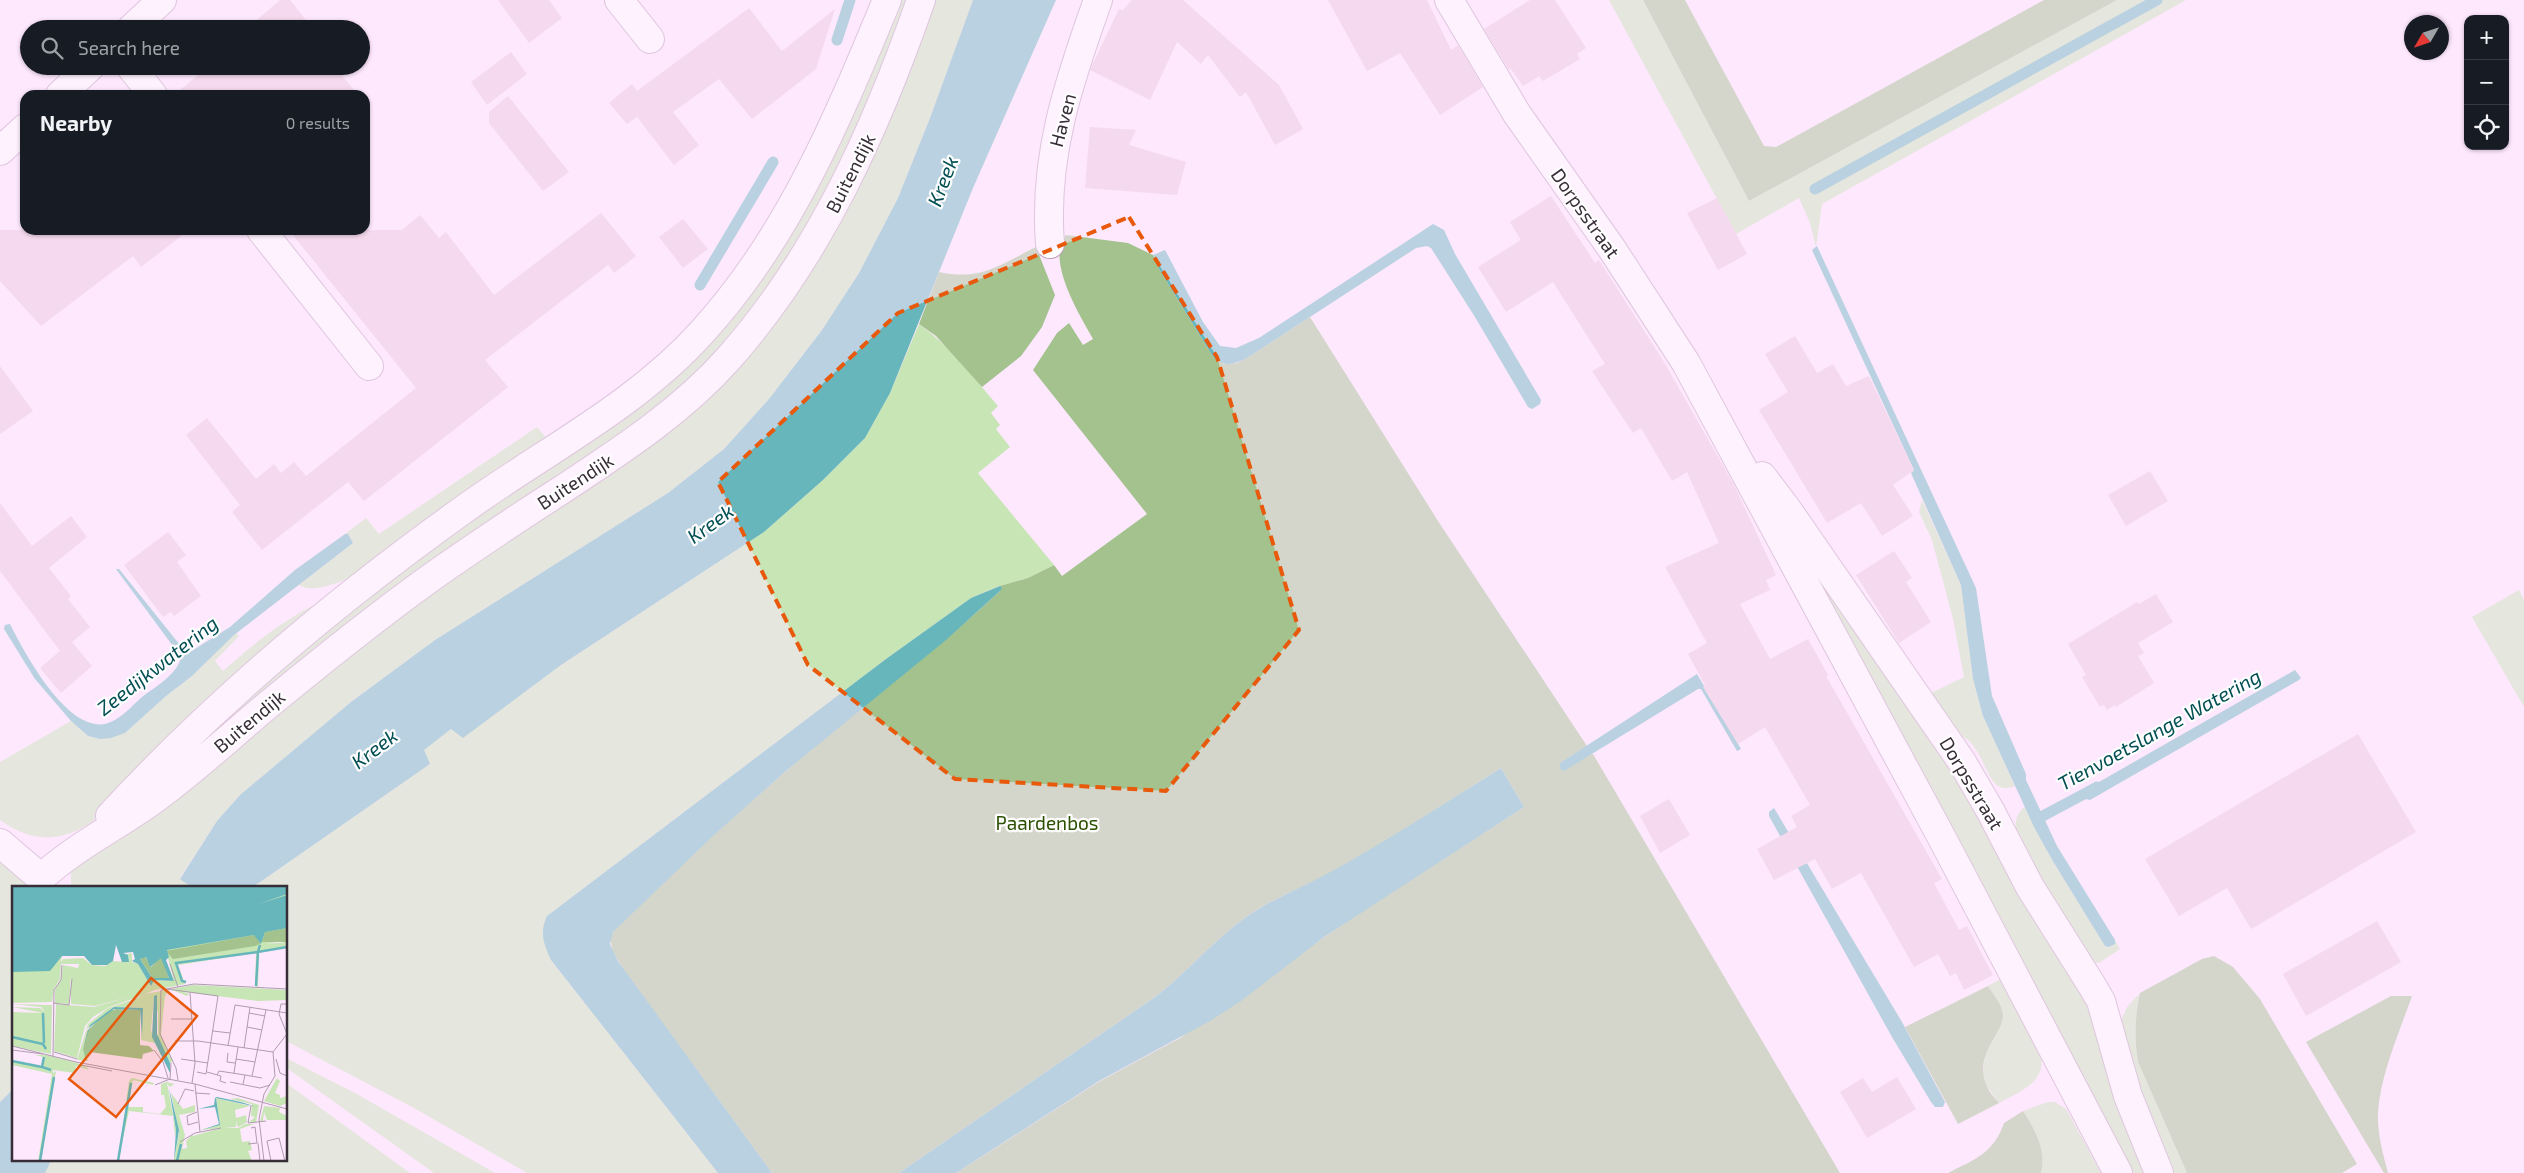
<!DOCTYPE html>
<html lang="en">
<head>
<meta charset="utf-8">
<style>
  body { margin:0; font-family:"Exo 2",sans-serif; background:#20242c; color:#f1f3f6 }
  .controls { position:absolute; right:15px; top:15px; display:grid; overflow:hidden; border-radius:10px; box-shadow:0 1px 4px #0004 }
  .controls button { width:45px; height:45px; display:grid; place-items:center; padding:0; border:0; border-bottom:1px solid #363941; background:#171b24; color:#f1f3f6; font:25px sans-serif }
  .compass { position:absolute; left:2404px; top:15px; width:45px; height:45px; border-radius:50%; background:#171b24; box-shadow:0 1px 4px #0004; rotate:231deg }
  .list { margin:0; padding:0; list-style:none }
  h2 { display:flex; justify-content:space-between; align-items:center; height:65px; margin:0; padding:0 20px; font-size:21px }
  h2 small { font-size:16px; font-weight:400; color:#9ea1a6 }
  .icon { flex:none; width:28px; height:28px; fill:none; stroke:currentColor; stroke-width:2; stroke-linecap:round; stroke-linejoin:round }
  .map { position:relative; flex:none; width:2524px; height:1173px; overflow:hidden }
  .search { position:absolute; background:#171b24; box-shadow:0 1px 4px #0004; left:20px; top:20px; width:350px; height:55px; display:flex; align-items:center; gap:12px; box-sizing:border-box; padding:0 18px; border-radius:28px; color:#9ea1a6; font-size:19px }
  .panel { position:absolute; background:#171b24; box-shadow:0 1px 4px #0004; left:20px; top:90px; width:350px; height:145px; border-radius:15px }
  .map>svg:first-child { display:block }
</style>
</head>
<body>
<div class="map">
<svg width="2524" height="1173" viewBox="0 0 2524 1173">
  <rect width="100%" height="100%" fill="#fee8fe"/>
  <path fill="#c8e5b5" d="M 895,0 L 914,0 L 895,58 L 789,267 L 687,390 L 146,797 L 154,780 L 291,654 L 695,349 Z
    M 929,0 L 973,0 L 930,118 L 898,198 L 859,273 L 822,330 L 769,399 L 724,449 L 668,493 L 435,640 L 351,702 L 240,795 L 217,821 L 180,878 L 191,887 L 71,887 L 71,872 L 74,864 L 756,334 Z
    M 1609,0 L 1643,0 L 1749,201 L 2117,0 L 2186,0 L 1822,204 L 1816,247 L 1810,223 L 1799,198 L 1736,234 Z
    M 919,324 C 950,346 973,377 998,406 L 991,413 L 1000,425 L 996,429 L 1010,447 L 978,473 L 1054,565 L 1028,578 L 997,587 L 971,598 L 886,659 L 547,916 L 551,960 L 718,1173 L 527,1173 L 414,1108 L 286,1041 L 286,887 L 253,887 L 430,764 L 423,750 L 451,729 L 463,737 L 561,665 L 764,532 L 823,480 L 865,438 L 890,393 Z
    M 537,427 L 549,441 L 423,528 L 410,529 L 414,540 C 390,554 325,601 299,585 L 353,543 L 348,535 L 345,534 L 366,518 L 379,534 Z
    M 1922,500 L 1961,585 L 1973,679 L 1983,716 L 2015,786 C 1982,800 1989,740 1955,734 L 1929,694 L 1964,677 L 1953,619 L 1932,540 L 1919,512 Z
    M 1796,540 L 1897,676 L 2086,986 L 2151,1173 L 2133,1173 L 1984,890 Z
    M 2519,590 L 2524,600 L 2524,707 L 2472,617 Z
    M 320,602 L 93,821 C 62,843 31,843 0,820 L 0,762 L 71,721 L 88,736 L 100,739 L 125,733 L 166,696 L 192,676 L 236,633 L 239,636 L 215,661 L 223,671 C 253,644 283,620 320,602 Z
    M 2025,807 L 2054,863 L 2105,946 L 2109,947 L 2114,944 L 2115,940 L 2120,949 L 2099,963 L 2093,962 L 2059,909 L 2016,832 C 2015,822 2016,813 2025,807 Z
    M 0,859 L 32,887 L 14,887 L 14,1088 L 0,1102 Z
    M 2002,978 L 2041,1056 C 2046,1083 2018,1092 1999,1103 L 1986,1085 L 1983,1073 L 1985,1055 L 1997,1032 L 2002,1010 L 1988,986 Z
    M 2140,993 C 2135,1016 2134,1038 2138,1062 L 2187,1173 L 2170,1173 L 2118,1027 L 2127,1007 Z
    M 286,1058 L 355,1093 L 495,1173 L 434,1173 L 295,1074 L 286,1067 Z
    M 286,1083 L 410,1173 L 45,1173 L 52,1159 L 286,1159 Z
    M 2048,1102 L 2055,1102 L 2066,1109 L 2101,1173 L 2041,1173 C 2047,1151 2035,1129 2023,1111 Z"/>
  <path fill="#a3c28e" d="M 1643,0 L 1685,0 L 1764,146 L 1776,147 L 2044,0 L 2117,0 L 1749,201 Z
    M 1066,235 L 1128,243 L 1153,255 L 1159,269 L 1212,355 L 1224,364 L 1237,363 L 1247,358 L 1310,317 L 1438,521 L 1587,746 L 1560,763 L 1593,754 L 1840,1173 L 956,1173 L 1100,1081 L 1180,1038 L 1356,915 L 1524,807 L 1501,768 C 1442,805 1384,844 1323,877 C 1297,890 1270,900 1246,917 C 1214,940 1189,970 1158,995 L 899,1173 L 772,1173 L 626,973 L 613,952 L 610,938 L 617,926 C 671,873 727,822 785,772 C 856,711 931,655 1000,591 L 1000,586 L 1028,578 L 1054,565 L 1062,576 L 1147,514 L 1033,370 L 1057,333 L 1069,323 L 1083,345 L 1093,339 C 1080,316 1045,259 1066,235 Z
    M 1036,247 L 1055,295 L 1042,327 L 1021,356 L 982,387 L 936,336 L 919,324 L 939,272 C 982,281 999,265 1036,247 Z
    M 2214,956 L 2233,967 L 2260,999 L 2357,1164 L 2342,1173 L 2187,1173 L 2138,1062 C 2134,1038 2135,1016 2140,993 L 2202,959 Z
    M 1988,986 C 1992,993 2000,1002 2002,1010 C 2009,1030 1973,1051 1986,1084 C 1988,1091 1994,1097 1999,1103 L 1958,1124 L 1905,1027 Z
    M 2391,996 L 2412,996 C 2399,1033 2381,1073 2378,1112 C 2377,1133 2383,1153 2388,1173 L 2384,1173 L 2306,1042 Z
    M 2023,1111 C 2035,1129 2047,1151 2041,1173 L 1948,1173 C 1975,1159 1993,1154 2004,1123 Z"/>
  <path fill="#66b6bc" d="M 973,0 L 1056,0 L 973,188 L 890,393 L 865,438 L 823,480 L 764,532 L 561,665 L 463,738 L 451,729 L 424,750 L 430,764 L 253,887 L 191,887 L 180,879 L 217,821 L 240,795 L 351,702 L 435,640 L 668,493 L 724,449 L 769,399 L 822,330 L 859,273 L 898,198 L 930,118 Z
    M 1433,224 L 1444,230 L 1455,254 L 1541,400 L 1540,404 L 1532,409 L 1528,407 L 1475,317 L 1431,248 L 1427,246 L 1416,248 L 1247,358 C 1233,365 1223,368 1212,355 L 1159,269 L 1153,255 L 1165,250 L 1203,322 L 1220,346 L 1236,348 L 1259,338 Z
    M 1817,246 L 1976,588 L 1992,696 L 2026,774 L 2026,780 L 2057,846 L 2115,940 L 2115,944 L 2109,947 L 2105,946 L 2054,863 L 2034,827 L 1983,716 L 1973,679 L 1961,585 L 1911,473 L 1914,470 L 1812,250 Z
    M 345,534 L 348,534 L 353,543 L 234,635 L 192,676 L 166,696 L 125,733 L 111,738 L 100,739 L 88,736 L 71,721 L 35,679 L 4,629 L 5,625 L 10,624 C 24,652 66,731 105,724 C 119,721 132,706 142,697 C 155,687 178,674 181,657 L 116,569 L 119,569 L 184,650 L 190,652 L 230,627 L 295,570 Z
    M 1000,586 L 1002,588 L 1000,591 L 946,640 L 786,771 L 713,836 L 613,932 L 610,944 L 618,961 L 772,1173 L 718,1173 L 551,960 C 544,944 539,933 547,916 L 886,659 L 971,598 Z
    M 2295,670 L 2301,678 L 2299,680 L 2090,800 L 2086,799 L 2083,793 L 2085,790 Z
    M 1697,674 L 1741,749 L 1737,751 L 1701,689 L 1698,689 L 1564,771 L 1560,769 L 1560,763 Z
    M 1501,768 L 1524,807 L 1324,937 L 1241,1001 L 1210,1021 L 1099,1081 L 956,1173 L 899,1173 L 1158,995 C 1189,970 1214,940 1246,917 C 1270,900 1297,890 1323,876 C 1384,843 1442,805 1501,768 Z
    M 1774,808 L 1902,1022 L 1945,1102 L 1943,1107 L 1935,1107 L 1931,1102 L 1892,1037 L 1769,816 L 1769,812 Z
    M 14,1088 L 14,1159 L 52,1159 L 45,1173 L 0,1173 L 0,1102 Z"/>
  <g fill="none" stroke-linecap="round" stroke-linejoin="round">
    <path stroke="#66b6bc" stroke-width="11" d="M 837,40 L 850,0
      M 1815,189 L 2157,0
      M 700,285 L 773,162
      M 2039,818 L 2097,787"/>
  </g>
  <path fill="#ecc8dc" d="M 280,0 L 290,0 L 313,29 L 246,29 Z
    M 498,0 L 549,0 L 562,18 L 529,43 Z
    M 1132,0 L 1183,0 L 1279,85 L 1303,129 L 1275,145 L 1246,92 L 1240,97 L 1208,55 L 1201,64 L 1177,42 L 1150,100 L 1090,70 L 1119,9 L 1123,10 Z
    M 1328,0 L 1427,0 L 1451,50 L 1458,45 L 1483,87 L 1440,115 L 1400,53 L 1367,71 Z
    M 1530,0 L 1555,0 L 1586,48 L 1577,54 L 1580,59 L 1543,81 L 1539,76 L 1523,86 L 1511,69 L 1509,70 L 1484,29 Z
    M 749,8 L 782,51 L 835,9 L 816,69 L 752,119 L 719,79 L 673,112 L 699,145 L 674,165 L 637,117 L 627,124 L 609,103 L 632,84 L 637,91 Z
    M 511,52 L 527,74 L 487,105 L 471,82 Z
    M 209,66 L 334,66 L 358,95 L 174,95 Z
    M 508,96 L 569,172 L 543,191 L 489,123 L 489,112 Z
    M 1090,127 L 1136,130 L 1129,145 L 1186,162 L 1177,195 L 1085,188 Z
    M 1551,196 L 1595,263 L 1599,260 L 1664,362 L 1734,485 L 1776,575 L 1766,580 L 1770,590 L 1740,604 L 1770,659 L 1808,639 L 1828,675 L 1826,676 L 1942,879 L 1934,883 L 1959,930 L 1967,926 L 1993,975 L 1964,990 L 1956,973 L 1950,976 L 1938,954 L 1914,967 L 1861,873 L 1832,889 L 1815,859 L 1774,880 L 1757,849 L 1797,827 L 1791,816 L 1810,805 L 1765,727 L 1738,744 L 1703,687 L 1705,685 L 1688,654 L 1707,643 L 1665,567 L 1719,543 L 1687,472 L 1672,481 L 1641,428 L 1633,433 L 1592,371 L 1605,364 L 1553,282 L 1506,312 L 1478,267 L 1521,240 L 1510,222 Z
    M 1717,198 L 1747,254 L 1718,270 L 1687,213 Z
    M 601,213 L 636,256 L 614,273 L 608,265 L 485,360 L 508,387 L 364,501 L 348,482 L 262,550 L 232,512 L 240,505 L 186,435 L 207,418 L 256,479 L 274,464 L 281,473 L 294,462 L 306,476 L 416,388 L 289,230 L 402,230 L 420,215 L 439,238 L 446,232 L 494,295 Z
    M 683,219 L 708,249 L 683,268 L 659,237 Z
    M 0,230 L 189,230 L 141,267 L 133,256 L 41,326 L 0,281 Z
    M 1795,336 L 1817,373 L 1833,364 L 1846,386 L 1869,376 L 1914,470 L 1893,485 L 1913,516 L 1882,536 L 1861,503 L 1827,523 L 1759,410 L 1788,392 L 1765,354 Z
    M 0,366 L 33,411 L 0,434 Z
    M 2150,471 L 2168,501 L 2126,526 L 2108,495 Z
    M 0,503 L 32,546 L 71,516 L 87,537 L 49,568 L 71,596 L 68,599 L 90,627 L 72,642 L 92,666 L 61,693 L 40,668 L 60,651 L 0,571 Z
    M 168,532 L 186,555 L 177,562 L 201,596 L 174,616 L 171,612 L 163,617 L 124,565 Z
    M 1894,551 L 1912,578 L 1906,582 L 1931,622 L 1899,643 L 1856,575 Z
    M 2156,594 L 2173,622 L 2138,643 L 2144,653 L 2138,656 L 2154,683 L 2116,707 L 2115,705 L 2107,710 L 2104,705 L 2100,707 L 2082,677 L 2086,675 L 2068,644 L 2137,602 L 2139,604 Z
    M 2358,734 L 2416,832 L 2251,929 L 2227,888 L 2179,916 L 2145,859 Z
    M 1669,799 L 1690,835 L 1660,853 L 1640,816 Z
    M 2377,921 L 2401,962 L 2306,1016 L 2283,974 Z
    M 1897,1077 L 1916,1109 L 1867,1138 L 1840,1092 L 1863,1078 L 1872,1092 Z"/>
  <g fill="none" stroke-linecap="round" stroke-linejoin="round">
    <g stroke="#b99eb8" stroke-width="30">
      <path id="minor" d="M 619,0 L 650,39
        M 1449,0 L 1517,114 L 1612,249 L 1686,363 L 1943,840 L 2118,1173
        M 131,29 L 162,0
        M 130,66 L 153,95
        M 60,95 L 91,66
        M 0,151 L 25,128
        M 261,230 L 369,366
        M 1050,244 C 1043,157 1069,81 1098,0
        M 1762,476 L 1787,509 L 1962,762 L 1991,812 L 2030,887 L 2091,984 L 2101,1001 L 2128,1096 L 2159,1173
        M 110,816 C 216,701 337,600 463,510 C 543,452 636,406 703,331 C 790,235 838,118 887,0
        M 0,843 L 41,878 C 77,845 118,826 156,798 C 197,768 235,732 274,700 C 330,654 387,608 446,567 C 485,540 524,514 563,489 C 622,450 682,411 729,358 C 820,255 876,129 921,0"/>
    </g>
    <use href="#minor" stroke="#fff" stroke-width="28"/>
  </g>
  <path d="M0 0H2524V1173H0ZM 1129,217 L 1217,357 L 1299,630 L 1166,791 L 955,779 L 808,665 L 718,482 L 898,313 Z" fill="#fee8fe" fill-opacity=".55" fill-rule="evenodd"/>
  <path fill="none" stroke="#e8590c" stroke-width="4" stroke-dasharray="10 6" stroke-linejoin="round" d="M 1129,217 L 1217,357 L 1299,630 L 1166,791 L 955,779 L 808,665 L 718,482 L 898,313 Z"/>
  <g text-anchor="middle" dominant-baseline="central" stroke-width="4.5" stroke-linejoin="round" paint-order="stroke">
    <g font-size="19" fill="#372d37" stroke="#fdfdfd">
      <text transform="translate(1062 120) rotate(-75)">Haven</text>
      <text transform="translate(850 173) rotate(-63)">Buitendijk</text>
      <text transform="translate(1586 213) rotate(55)">Dorpsstraat</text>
      <text transform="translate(575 481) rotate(-33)">Buitendijk</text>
      <text transform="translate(249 721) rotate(-40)">Buitendijk</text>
      <text transform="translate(1972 783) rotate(59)">Dorpsstraat</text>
    </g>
    <g font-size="19" fill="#2c5001" stroke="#fdfdfd">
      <text x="1047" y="822">Paardenbos</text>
    </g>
    <g font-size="20" font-style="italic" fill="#014f53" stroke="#fdfdfd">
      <text transform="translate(942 181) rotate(-69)">Kreek</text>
      <text transform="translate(710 523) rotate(-36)">Kreek</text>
      <text transform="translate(157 665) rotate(-38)">Zeedijkwatering</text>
      <text transform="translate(2159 729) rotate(-29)">Tienvoetslange Watering</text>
      <text transform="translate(374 748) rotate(-37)">Kreek</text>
    </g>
  </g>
  <g transform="translate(12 886)">
    <rect width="275" height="275" fill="#fee8fe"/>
    <path d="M 275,7 L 275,54 L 255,58 L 275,56 L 275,62 L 247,66 L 246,101 L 243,100 L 244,67 L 166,79 L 173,98 L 143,104 L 133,108 L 181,99 L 275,104 L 275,114 L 246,115 L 172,106 L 177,108 L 175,110 L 158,103 L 153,110 L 149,149 L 161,175 L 158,177 L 146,153 L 146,127 L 142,110 L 139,144 L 143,157 L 129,154 L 131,122 L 102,121 L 75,143 L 71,163 L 76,175 L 65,174 L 76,138 L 96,122 L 123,113 L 132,109 L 97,121 L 81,131 L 73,140 L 65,172 L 42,165 L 44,118 L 82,121 L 120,110 L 83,120 L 59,118 L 59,90 L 57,118 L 43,117 L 43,104 L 49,94 L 51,79 L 66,82 L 67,78 L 49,78 L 48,93 L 42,103 L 40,116 L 0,117 L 0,81 L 50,69 L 49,77 L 51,73 L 71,72 L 80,79 L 93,80 L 101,75 L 117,76 L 116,69 L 111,69 L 120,67 L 120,76 L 126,78 L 139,100 L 141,94 L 162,95 L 152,57 ZM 0,118 L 40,119 L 39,168 L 0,160 L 0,126 L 31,127 L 0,121 L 28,122 L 33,126 L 29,121 ZM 23,169 L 35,169 L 65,177 L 76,182 L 77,184 L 64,180 L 63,187 L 41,184 L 41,187 L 44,185 L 29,275 L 26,275 L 40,188 L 0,179 L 0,175 L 29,180 L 31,171 ZM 120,192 L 142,197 L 141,199 L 121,194 L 116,221 L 131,221 L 131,226 L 148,228 L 154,221 L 152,209 L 149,209 L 149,198 L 160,194 L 155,196 L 162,198 L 158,201 L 155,197 L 164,244 L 160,275 L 163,251 L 161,230 L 117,225 L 106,275 L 117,195 ZM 265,192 L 268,195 L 263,207 L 268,209 L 268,212 L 275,210 L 275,217 L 268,220 L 252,215 ZM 159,207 L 171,223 L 183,219 L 183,226 L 167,229 L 173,249 L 170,263 L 175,262 L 174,255 L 180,249 L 181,250 L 209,242 L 226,242 L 233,238 L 242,238 L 228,243 L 230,256 L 238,255 L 240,264 L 236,265 L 240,275 L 162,275 L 167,246 ZM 204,212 L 238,220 L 223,224 L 224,232 L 234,229 L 235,236 L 226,241 L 224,236 L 224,241 L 188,244 L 208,239 ZM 226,212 L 247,219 L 244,236 L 237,236 L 243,231 L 239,230 L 240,218 L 218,213 ZM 252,220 L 268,222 L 267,226 L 275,230 L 275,234 L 255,234 L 252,226 L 251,235 L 248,236 Z" fill="#c8e5b5"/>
    <path d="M 275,42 L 275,56 L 250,56 L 253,46 ZM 242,49 L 246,51 L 248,58 L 243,60 L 161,73 L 154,65 ZM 133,70 L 139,81 L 149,70 L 157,92 L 140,92 L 128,73 ZM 104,123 L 128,124 L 128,159 L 137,160 L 142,165 L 131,168 L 130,173 L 77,166 L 74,175 L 71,163 L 75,145 L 95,126 Z" fill="#a3c28e"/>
    <path d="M 0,0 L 275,0 L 275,8 L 247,18 L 275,9 L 275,42 L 253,46 L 249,58 L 242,49 L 155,64 L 157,71 L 154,74 L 162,95 L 142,94 L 139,100 L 126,78 L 120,75 L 123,73 L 121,66 L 111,67 L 116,69 L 117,76 L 110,76 L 104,59 L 101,75 L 95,79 L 80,79 L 72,70 L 50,70 L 38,85 L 0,86 ZM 134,71 L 138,81 L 149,72 L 157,92 L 140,92 L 128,73 ZM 145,109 L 145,148 L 158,177 L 158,187 L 140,151 L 142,110 ZM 102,121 L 131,122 L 130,151 L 128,124 L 102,123 L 78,141 L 71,163 L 78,139 ZM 157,202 L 167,244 L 162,275 L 164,244 ZM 205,211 L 229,216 L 245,221 L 204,212 L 208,239 L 189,244 L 207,238 L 203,221 L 186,223 L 202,219 L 203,212 Z" fill="#66b6bc" fill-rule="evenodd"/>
    <path fill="none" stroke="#66b6bc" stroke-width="2.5" d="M 248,59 L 246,66 L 275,61M 174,96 L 170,95 L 164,77 L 246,66 L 244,100M 31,127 L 32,157M 0,151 L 31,158 L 34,163M 32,171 L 30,181 L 39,184M 0,175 L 30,181M 28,275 L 42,191M 106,275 L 119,197M 165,275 L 169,258"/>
    <path fill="none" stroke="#ae9dae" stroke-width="1" d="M 158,78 L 166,101M 155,103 L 206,110 L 194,188 L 185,186M 178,107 L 183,177 L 180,197M 41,117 L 57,119 L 60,93M 237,127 L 253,130M 159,133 L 180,133M 235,141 L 250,144M 201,145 L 218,147M 275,148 L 267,128 L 269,118 L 275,118M 163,155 L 186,155 L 261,166M 0,160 L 64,176 L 183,198 L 275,223M 216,160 L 223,119 L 275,127M 232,162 L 238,121M 0,164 L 31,168M 142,164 L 151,176 L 156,192M 42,166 L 65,173M 216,167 L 215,176 L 223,177M 41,170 L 42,104 L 49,94 L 50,79M 169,173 L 196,177M 224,173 L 243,176M 264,173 L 268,187 L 275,190M 69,179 L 100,185M 195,186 L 209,190 L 208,195 L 214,197M 222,187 L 226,161M 205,189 L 207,185 L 233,189 L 231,198M 233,189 L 250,192M 240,190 L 254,124M 166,194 L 164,182 L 148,148 L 149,104 L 182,98 L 275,103M 218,196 L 248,202 L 258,199M 183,198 L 188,246M 143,199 L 158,193 L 159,177M 183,207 L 198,208M 166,218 L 173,203 L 182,205M 239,220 L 236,237 L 254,235M 185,226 L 175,230 L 176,239 L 186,236M 168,256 L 183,247 L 209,242M 246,257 L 248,275M 236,258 L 245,257 L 243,241 L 239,242M 252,275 L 247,233 L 252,208 L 263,190 L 261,166 L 275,148M 259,275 L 255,255 L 267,252 L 273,275"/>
    <path fill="#e8590c" fill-opacity="0.15" stroke="#e8590c" stroke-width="2.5" d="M 139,92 L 185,130 L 104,231 L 57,193 Z"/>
    <rect width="275" height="275" fill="none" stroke="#372d37" stroke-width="2.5"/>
  </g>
</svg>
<div class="controls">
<button>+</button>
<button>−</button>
<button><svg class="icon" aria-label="locate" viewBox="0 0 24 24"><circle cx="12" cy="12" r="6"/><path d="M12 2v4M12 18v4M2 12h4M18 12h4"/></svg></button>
</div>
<svg class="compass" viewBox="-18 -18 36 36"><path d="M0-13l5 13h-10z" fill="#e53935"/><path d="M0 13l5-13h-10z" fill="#9ea1a6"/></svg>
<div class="search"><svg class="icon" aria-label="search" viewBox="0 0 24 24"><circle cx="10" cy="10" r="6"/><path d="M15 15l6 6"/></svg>Search here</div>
<section class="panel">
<h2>Nearby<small>0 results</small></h2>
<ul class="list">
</ul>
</section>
</div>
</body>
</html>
